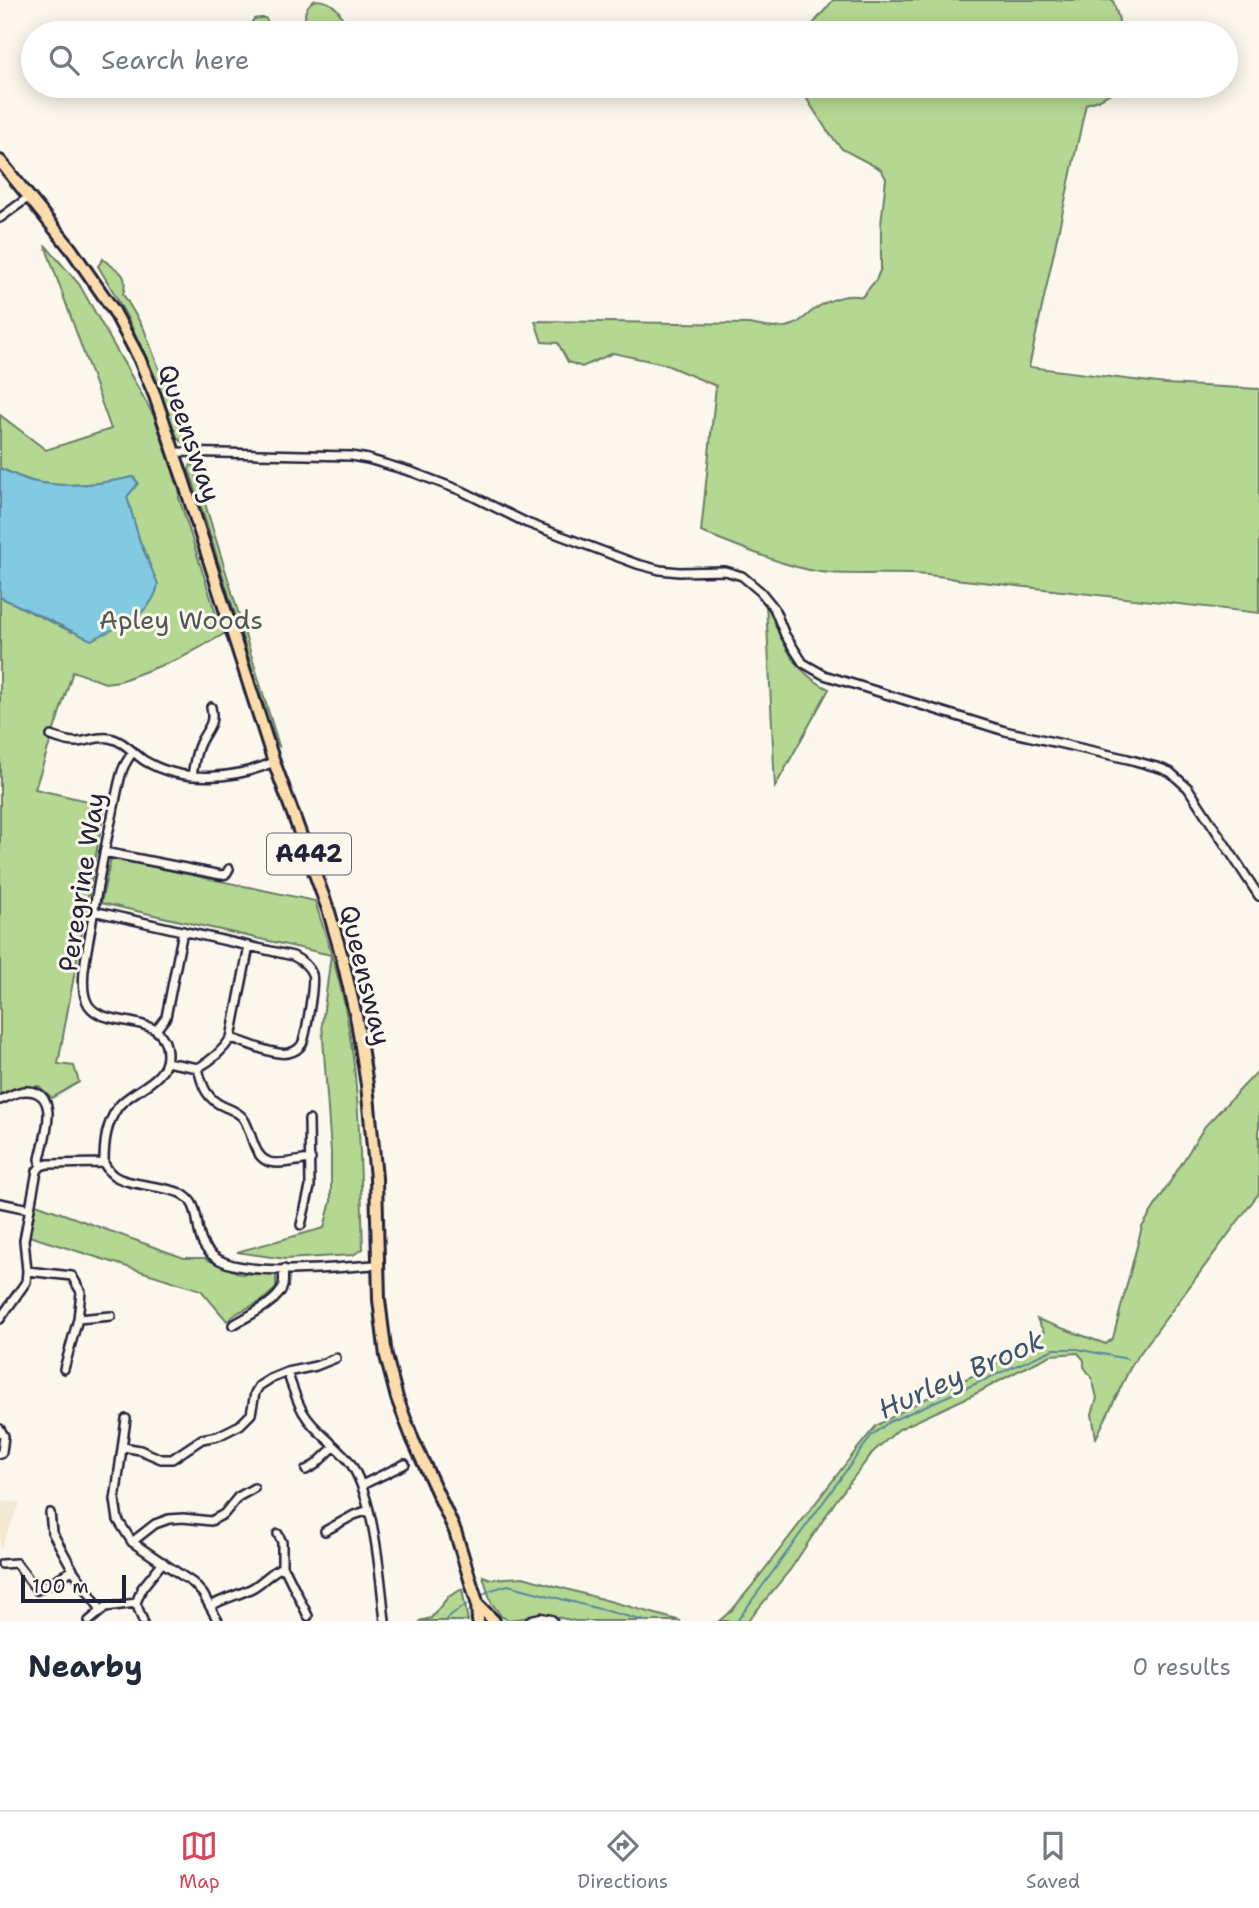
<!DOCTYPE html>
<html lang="en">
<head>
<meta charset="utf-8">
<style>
  body { margin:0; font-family:"Shantell Sans",sans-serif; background:#f6f6f7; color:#1f2937 }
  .scale { position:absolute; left:21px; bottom:18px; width:105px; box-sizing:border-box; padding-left:7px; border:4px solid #22223b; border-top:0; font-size:19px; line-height:24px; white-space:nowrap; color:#22223b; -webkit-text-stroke:5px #fbf7ec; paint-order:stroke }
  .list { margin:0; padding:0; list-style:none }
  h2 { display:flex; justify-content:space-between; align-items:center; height:91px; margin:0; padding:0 28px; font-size:30px }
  h2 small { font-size:23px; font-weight:400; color:#747a83 }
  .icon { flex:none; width:38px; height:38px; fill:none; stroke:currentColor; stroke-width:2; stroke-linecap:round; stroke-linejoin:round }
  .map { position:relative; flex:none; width:1259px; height:1621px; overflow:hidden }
  .search { position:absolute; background:#fff; box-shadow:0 4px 18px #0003; left:21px; right:21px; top:21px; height:77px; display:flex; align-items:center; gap:18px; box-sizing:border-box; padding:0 24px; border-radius:38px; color:#747a83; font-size:26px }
  .sheet { height:189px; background:#fff }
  nav { display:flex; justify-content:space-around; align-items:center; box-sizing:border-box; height:98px; border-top:2px solid #e0e1e3; background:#fff; font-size:19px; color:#747a83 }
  nav a { display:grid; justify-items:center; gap:4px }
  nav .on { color:#d1495b }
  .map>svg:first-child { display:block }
</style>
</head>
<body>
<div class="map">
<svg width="1259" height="1621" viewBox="0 0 1259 1621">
  <rect width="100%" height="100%" fill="#fbf7ec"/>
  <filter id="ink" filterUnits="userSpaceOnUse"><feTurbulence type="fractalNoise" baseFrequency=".0143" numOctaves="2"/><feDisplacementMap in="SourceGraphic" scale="14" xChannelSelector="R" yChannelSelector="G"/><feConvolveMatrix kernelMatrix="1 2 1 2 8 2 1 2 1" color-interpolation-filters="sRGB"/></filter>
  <g filter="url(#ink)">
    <path fill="#f3e8d2" d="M 0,1501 L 20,1503 L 0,1550 Z"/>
    <path fill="#b4d892" stroke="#6b7d66" stroke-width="2" d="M 315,0 C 336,0 343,15 347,33 C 339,33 325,36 317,33 C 302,25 301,8 315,0 Z
      M 833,0 L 1113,0 L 1119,20 L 1118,33 L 807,33 C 814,21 825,11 833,0 Z
      M 261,18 L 265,18 L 271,27 L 281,29 L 280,33 L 247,33 L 248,28 L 254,19 Z
      M 801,86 L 1116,86 L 1116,90 L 1098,100 L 1086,104 L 1029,367 L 1166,384 L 1259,389 L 1259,613 L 955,579 C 914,570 872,576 830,573 C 789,570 740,546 701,532 L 716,386 L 664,364 L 613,353 L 582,367 L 568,362 L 558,343 L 542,342 L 535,321 L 749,324 C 763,327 779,330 793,325 C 801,322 808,314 815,309 C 828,300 847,293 862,297 L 876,280 L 881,268 L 881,225 L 886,178 L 880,169 L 842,149 L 828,132 L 808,101 Z
      M 45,245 L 79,284 L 154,416 L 180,491 L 179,498 L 216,614 L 221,619 L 224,634 L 181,658 L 120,681 L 105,683 L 73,671 L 35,789 L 105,805 L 58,1064 L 74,1066 L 79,1082 L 52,1098 L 39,1086 L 15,1088 L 0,1094 L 0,597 L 72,632 L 148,559 L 140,542 L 127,497 L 138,483 L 134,477 C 102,484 68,488 36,482 C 24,480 11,473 0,468 L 0,415 L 46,450 L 111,429 Z
      M 103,259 C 115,271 130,270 123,294 L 144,329 L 187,443 L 182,442 L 177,437 C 169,419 164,400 157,381 C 140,341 121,303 98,266 Z
      M 192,461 L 279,746 L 276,744 L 192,478 L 189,470 Z
      M 766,603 C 774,615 778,629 784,643 C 793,663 809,680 829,689 L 775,787 Z
      M 111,858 L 315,901 C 324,931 335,962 342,993 C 361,1077 360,1164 363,1249 L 353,1255 L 285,1259 L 237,1252 L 324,1228 L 331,1201 L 331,1152 L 322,1024 L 331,955 L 101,903 Z
      M 1259,1070 L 1259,1193 L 1132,1364 L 1096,1438 L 1092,1414 L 1097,1398 L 1092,1378 L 1084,1367 L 1084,1360 L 1078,1353 L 1051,1355 L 1016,1372 L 979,1392 L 899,1429 L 873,1452 L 835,1502 L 790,1570 L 748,1621 L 719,1621 L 733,1609 L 751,1587 L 857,1449 L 876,1426 L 915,1404 L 1027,1349 L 1044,1332 L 1037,1319 L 1106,1344 L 1113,1338 L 1142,1227 L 1205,1126 Z
      M 36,1204 L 184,1258 L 204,1258 L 241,1274 L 276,1274 L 276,1288 L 262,1301 L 239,1312 L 227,1321 L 201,1290 L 29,1236 Z
      M 483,1576 L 491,1579 L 523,1577 L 681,1621 L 575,1621 L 547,1615 L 508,1620 L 501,1616 L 491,1602 Z
      M 462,1589 L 468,1621 L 419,1621 L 431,1618 L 448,1597 Z"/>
    <path fill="#81cae1" stroke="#5b879f" stroke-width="2" d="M 0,468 C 11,473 24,480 36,482 C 68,488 102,484 133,477 L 138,483 L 127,497 L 140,542 L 158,584 C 153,616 117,627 91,640 L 0,597 Z"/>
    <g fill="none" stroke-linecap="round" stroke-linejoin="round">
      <path stroke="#5b879f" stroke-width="2" d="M 481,1596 L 488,1591 L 508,1585 L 645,1621
        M 445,1621 L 449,1616 L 466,1605
        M 737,1621 L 872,1435 L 889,1422 L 1054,1349 L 1077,1349 L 1127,1359"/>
      <g stroke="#22223b" stroke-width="12">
        <path id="street" d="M 0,218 L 29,197
          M 174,452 L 351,456 L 368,459 L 412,472 L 462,491 L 527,523 L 637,564 L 660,570 L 679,572 L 725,571 L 742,576 L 761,592 L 774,608 L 785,635 L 803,663 L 824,675 L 1005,731 L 1128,759 L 1160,768 L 1170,772 L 1188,788 L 1259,896
          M 51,736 C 60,739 69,743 77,742 C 88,741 99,736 109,738 C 123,740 134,754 145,761 C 184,784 235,779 274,762
          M 133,752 C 127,760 123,766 121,775 C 117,789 115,803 112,817 C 103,853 97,890 91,927 C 88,947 79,981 86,1000 C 98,1034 167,1006 167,1055 C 167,1082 132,1089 118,1107 C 106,1124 104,1143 104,1163 C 106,1167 109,1172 113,1175 C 128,1186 162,1185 180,1193 C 202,1203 194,1227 203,1244 C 209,1255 221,1262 233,1265 C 278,1275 331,1267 377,1265
          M 192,776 C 194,765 195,753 200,743 C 207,728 215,725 211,707
          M 104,852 L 221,875 L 226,874 L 229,869
          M 93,911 L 293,956 C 301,960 309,966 312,974 C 315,982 306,1036 302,1044 C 299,1049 294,1052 288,1053 C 274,1056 245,1042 231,1038
          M 156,1030 L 166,1017 L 183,931
          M 166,1062 L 198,1068 C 202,1086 207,1100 225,1107 C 232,1110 238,1112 243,1118 C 252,1130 252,1154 267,1161 C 275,1166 301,1160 311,1159
          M 198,1068 C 212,1060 222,1052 231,1038 L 249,946
          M 0,1100 C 9,1097 16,1091 26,1091 C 62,1091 44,1139 40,1159 L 41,1166
          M 0,1203 L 29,1209
          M 301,1225 L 310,1187 L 309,1120
          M 27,1271 L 72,1276 L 81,1292 L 78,1319 L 64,1369
          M 0,1319 L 26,1282 L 27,1271 L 24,1240 L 37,1171 L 41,1166 L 48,1164 L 104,1163
          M 78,1319 L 111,1316
          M 233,1325 C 247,1316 278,1303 283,1286 C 284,1281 283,1274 284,1269
          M 287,1372 C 292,1385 296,1400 303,1412 C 315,1433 338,1445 351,1464 C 375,1502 380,1576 385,1621
          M 126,1419 L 115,1500 L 118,1520 L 132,1542 L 193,1583 L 203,1594 L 218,1621
          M 0,1429 L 4,1436 L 2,1452 L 0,1454
          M 123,1447 L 140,1450 L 161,1459 L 172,1459 L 202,1439 L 218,1436 L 240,1425 L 251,1414 L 255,1393 L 259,1386 L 270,1379 L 287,1372 L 316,1366 L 336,1358
          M 306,1470 L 315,1465 L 334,1447
          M 362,1485 L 405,1464
          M 50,1513 L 52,1532 L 73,1570 L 101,1610
          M 325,1531 L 354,1515 L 369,1510
          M 278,1534 L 282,1542 L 282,1567
          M 132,1542 L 155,1524 L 169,1519 L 183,1518 L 211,1521 L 224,1514 L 238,1497 L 254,1488
          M 2,1564 L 16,1563 L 37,1590 L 73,1570
          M 136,1603 L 143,1621
          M 211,1606 C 224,1598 240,1595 254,1587 C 264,1581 271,1572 282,1567 L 286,1571 L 308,1616
          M 89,1621 L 106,1607 L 136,1603 L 142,1588 L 163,1562"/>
      </g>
      <g stroke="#22223b" stroke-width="15">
        <path id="secondary" d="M 532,1621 L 541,1619 L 551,1621"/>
      </g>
      <g stroke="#22223b" stroke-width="16">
        <path id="primary" d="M 0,161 L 71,249 L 114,311 L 139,358 L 155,396 L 184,482 L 274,762 L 329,912 L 342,957 L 357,1021 L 367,1085 L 376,1178 L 379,1300 L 386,1356 L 397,1398 L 413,1440 L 455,1531 L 477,1602 L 478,1621
          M 477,1604 L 494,1621"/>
      </g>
      <use href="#street" stroke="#fbf7ec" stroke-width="7"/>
      <use href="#secondary" stroke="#fbf7ec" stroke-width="10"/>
      <use href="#primary" stroke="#fddcac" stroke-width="10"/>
    </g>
  </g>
  <g text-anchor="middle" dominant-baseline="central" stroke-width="6" stroke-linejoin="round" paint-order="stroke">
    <rect fill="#fbf7ec" stroke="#636270" stroke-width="2" x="267" y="833.5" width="84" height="41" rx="5"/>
    <g font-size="24" font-weight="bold" fill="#22223b">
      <text x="309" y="854">A442</text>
    </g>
    <g font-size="26" fill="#22223b" stroke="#fbf7ec">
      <text transform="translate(190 433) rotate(71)">Queensway</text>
      <text transform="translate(81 882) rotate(-81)">Peregrine Way</text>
      <text transform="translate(366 975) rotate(76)">Queensway</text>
    </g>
    <g font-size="26" fill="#4e5955" stroke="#fbf7ec">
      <text x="181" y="619">Apley Woods</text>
    </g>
    <g font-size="28" font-style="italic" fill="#3e546d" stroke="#fbf7ec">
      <text transform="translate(961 1374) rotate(-24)">Hurley Brook</text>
    </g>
  </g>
</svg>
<div class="scale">100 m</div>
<div class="search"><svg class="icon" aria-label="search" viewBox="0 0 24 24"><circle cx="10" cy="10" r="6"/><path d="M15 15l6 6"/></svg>Search here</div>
</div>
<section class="sheet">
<h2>Nearby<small>0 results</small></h2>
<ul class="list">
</ul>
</section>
<nav>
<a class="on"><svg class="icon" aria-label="map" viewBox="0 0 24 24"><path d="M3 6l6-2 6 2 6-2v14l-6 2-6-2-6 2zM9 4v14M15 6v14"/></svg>Map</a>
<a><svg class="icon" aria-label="directions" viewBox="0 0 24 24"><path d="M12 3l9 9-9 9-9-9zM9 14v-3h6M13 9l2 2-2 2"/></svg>Directions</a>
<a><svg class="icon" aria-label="saved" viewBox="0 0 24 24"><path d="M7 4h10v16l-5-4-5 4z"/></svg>Saved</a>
</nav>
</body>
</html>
